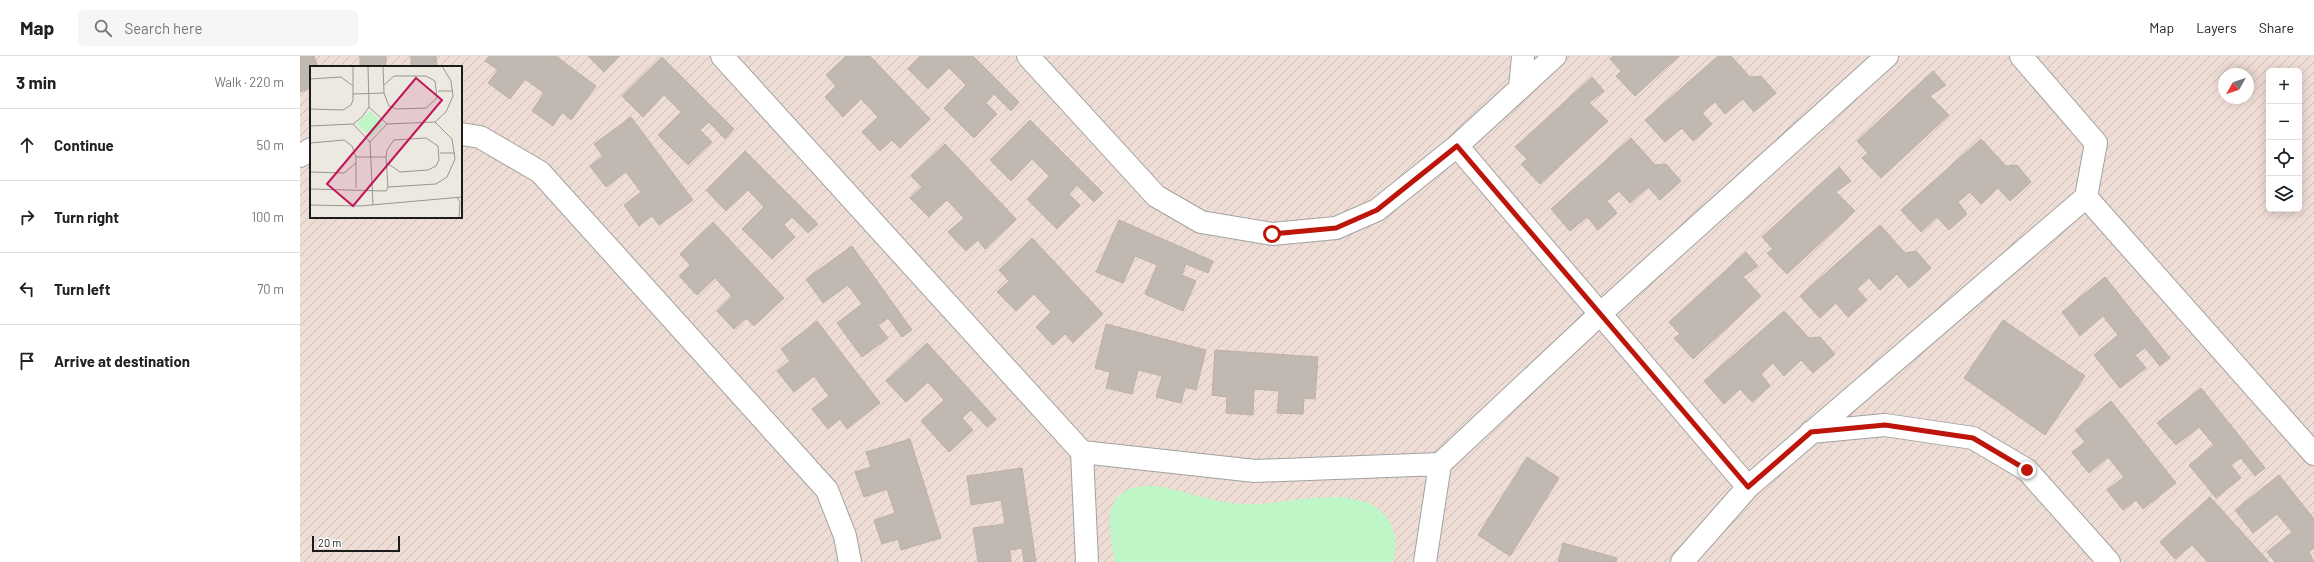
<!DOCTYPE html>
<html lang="en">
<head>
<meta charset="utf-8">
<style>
  body { margin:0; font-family:Barlow,sans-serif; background:#f6f6f6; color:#202124 }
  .controls { position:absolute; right:12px; top:12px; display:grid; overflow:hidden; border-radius:6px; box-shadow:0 2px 10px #0003 }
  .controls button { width:36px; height:36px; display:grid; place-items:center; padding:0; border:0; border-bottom:1px solid #e0e0e0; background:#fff; color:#202124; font:20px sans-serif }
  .compass { position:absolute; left:1918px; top:12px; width:36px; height:36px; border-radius:50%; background:#fff; box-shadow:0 2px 10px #0003; rotate:230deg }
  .scale { position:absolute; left:12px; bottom:10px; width:88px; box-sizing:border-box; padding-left:4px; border:2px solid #1b1b1b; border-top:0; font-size:11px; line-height:14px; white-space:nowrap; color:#1b1b1b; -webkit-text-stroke:3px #fff; paint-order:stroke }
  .stop { position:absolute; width:12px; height:12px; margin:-9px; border:3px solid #bd150a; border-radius:50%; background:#fff }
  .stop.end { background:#bd150a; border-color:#fff; box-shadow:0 1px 4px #0008 }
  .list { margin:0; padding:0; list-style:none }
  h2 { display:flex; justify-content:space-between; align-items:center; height:52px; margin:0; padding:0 16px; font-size:17px }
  h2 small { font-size:13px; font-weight:400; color:#757577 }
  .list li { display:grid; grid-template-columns:26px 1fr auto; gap:12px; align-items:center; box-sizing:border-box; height:72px; padding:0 16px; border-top:1px solid #e0e0e0 }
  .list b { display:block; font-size:15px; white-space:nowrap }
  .list em { font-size:13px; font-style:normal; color:#757577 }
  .icon { flex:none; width:22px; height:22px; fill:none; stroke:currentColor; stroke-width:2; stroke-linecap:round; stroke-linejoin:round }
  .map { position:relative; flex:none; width:2014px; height:506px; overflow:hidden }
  header { display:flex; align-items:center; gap:24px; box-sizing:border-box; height:56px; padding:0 20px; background:#fff; border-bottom:1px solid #e0e0e0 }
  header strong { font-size:19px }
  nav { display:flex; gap:22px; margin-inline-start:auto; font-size:14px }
  .search { width:280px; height:36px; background:#f6f6f6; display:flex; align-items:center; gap:10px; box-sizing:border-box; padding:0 14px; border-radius:6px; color:#757577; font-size:15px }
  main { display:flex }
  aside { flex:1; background:#fff }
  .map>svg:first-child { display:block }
</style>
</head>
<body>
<header>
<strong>Map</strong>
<div class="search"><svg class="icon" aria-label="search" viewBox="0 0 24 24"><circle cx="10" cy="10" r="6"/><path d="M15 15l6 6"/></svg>Search here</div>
<nav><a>Map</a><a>Layers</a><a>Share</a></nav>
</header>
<main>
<aside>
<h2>3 min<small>Walk · 220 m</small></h2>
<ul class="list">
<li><svg class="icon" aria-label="ahead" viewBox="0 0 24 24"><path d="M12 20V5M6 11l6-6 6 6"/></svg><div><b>Continue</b></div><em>50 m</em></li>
<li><svg class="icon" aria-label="right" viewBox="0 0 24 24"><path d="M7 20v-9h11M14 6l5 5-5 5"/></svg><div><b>Turn right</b></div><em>100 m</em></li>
<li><svg class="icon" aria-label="left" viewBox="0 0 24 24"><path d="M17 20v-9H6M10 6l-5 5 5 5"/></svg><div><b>Turn left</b></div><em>70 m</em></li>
<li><svg class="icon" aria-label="arrive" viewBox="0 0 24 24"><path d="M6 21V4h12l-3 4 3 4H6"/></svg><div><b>Arrive at destination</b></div></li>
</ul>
</aside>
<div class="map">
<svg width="2014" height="506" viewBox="0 0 2014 506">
  <defs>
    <pattern id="military-furrows" width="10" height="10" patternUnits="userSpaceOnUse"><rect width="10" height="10" fill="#eeddd5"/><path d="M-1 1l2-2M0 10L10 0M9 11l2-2" fill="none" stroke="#ccbdb6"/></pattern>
  </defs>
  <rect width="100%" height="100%" fill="#ece9e1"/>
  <path fill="url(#military-furrows)" fill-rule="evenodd" d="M 0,0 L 2014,0 L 2014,506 L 0,506 ZM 11,11 L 161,11 L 161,161 L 11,161 ZM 1969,15 L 1999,15 L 1999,153 L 1969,153 ZM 1924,18 L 1948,18 L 1948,42 L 1924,42 Z"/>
  <path fill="#bff6c7" d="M 857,430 C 886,435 914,447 944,448 C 988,451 1082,416 1095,482 C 1097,489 1094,499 1093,506 L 815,506 C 811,481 800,442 832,432 C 839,430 849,430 857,430 Z"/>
  <path fill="#c1b8b1" stroke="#bdb1a5" d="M 0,0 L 14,0 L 18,11 L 11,11 L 11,14 L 8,15 L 11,32 L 0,36 Z
    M 60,0 L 86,0 L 86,11 L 60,11 Z
    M 111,0 L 136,0 L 137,10 L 111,10 Z
    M 189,0 L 256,0 L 296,30 L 271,64 L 262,56 L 253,70 L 232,55 L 244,37 L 225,23 L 210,43 L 188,27 L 198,14 L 185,5 Z
    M 288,0 L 320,0 L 304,16 Z
    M 546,0 L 570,0 L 630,63 L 600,92 L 592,84 L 580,95 L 562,76 L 578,61 L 561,43 L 543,61 L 525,41 L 536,30 L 526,19 Z
    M 620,0 L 673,0 L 719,46 L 711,55 L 694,38 L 686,47 L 697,58 L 674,82 L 644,52 L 666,29 L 649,12 L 628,33 L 608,13 Z
    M 1313,0 L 1379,0 L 1335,40 L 1316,20 L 1321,15 L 1310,3 Z
    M 1418,0 L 1431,0 L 1450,21 L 1461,20 L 1476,37 L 1454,56 L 1443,43 L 1425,58 L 1415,46 L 1402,57 L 1412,68 L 1393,85 L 1382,72 L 1365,86 L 1345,64 Z
    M 362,1 L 434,73 L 425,83 L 409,66 L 400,74 L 412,86 L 388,109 L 358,79 L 381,56 L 364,39 L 343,61 L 322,40 Z
    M 1633,15 L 1646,29 L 1630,40 L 1649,59 L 1581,122 L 1562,102 L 1568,97 L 1557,85 Z
    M 1292,21 L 1304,35 L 1289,47 L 1308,65 L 1240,128 L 1221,108 L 1227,103 L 1215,91 Z
    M 331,61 L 393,144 L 359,169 L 352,160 L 339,170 L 324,149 L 341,136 L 326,116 L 306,131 L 290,110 L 303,100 L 294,88 Z
    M 730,64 L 803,137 L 794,146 L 777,129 L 769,138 L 780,149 L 757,173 L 727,143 L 749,120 L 732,103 L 711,125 L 690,104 Z
    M 1331,82 L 1355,109 L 1366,108 L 1381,125 L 1360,144 L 1348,131 L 1330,147 L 1319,135 L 1307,145 L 1317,157 L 1298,174 L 1287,161 L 1270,175 L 1251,153 Z
    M 1681,83 L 1706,110 L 1717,109 L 1731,126 L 1710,145 L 1698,132 L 1681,148 L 1670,136 L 1658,146 L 1667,158 L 1649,174 L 1637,161 L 1621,176 L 1601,154 Z
    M 645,88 L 716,163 L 685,193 L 678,184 L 666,195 L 648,176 L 664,162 L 647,144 L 629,161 L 610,142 L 622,131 L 611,120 Z
    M 445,95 L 518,168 L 508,177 L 492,161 L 484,169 L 495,181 L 472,203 L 442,173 L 464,151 L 448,134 L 426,155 L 406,134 Z
    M 1539,111 L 1551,125 L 1536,136 L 1555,155 L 1487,218 L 1467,197 L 1473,193 L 1462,181 Z
    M 819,164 L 913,205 L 908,217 L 886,208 L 882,219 L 896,225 L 883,255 L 845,238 L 857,209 L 835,200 L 823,227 L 796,216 Z
    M 413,166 L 484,242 L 454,270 L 446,262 L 434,273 L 417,255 L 432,240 L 415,222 L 397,239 L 379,220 L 390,209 L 380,198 Z
    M 1580,169 L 1605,197 L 1616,195 L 1631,212 L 1609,232 L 1597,218 L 1580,234 L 1569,222 L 1557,233 L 1567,244 L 1548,261 L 1536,247 L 1520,262 L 1500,240 Z
    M 732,182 L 803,258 L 773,287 L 765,278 L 753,289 L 736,271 L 751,256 L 734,238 L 716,255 L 697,236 L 709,225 L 699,214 Z
    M 552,190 L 612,274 L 602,281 L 588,262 L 578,269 L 588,282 L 562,301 L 537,267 L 562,248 L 548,229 L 523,247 L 506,223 Z
    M 1446,196 L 1458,210 L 1443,221 L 1461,240 L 1393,303 L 1374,282 L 1380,278 L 1369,266 Z
    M 1805,221 L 1870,302 L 1860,310 L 1845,292 L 1835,299 L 1846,312 L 1820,332 L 1794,299 L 1818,279 L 1803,260 L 1780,280 L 1762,256 Z
    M 1484,255 L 1509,282 L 1520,281 L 1535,298 L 1513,317 L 1501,304 L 1484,320 L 1473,307 L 1461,318 L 1470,330 L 1452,346 L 1440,333 L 1424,348 L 1404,325 Z
    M 1703,264 L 1785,320 L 1745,379 L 1664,322 Z
    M 517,265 L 580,347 L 547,373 L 540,363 L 528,373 L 512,353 L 529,340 L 514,320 L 494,336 L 477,315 L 490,305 L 481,293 Z
    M 806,268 L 906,294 L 896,334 L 885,331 L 881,347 L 856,341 L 862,320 L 838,314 L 832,338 L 806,332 L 810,316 L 795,312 Z
    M 627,287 L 696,363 L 687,371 L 671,354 L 662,362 L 673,374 L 649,396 L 621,365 L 644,344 L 628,326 L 606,346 L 586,325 Z
    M 915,294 L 1018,301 L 1015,343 L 1004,342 L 1003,358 L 977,357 L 979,335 L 954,333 L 953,359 L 926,357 L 927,341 L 912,339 Z
    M 1901,332 L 1965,412 L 1955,420 L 1941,402 L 1931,409 L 1941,422 L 1916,442 L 1889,409 L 1914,389 L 1899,371 L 1876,389 L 1857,367 Z
    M 1811,345 L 1876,427 L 1843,453 L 1836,444 L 1823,454 L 1807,434 L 1824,421 L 1808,401 L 1789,417 L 1772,396 L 1785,386 L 1775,374 Z
    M 610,383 L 641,482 L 601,494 L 598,483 L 582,488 L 574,464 L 595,457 L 587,433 L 564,441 L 555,416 L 571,411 L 566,396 Z
    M 1227,401 L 1259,422 L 1210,500 L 1178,479 Z
    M 722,412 L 736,506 L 724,506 L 722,492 L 710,494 L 711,506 L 678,506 L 673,472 L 705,468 L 701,444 L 671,449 L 667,420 Z
    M 1979,419 L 2014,463 L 2014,492 L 2009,496 L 2014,506 L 1975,506 L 1967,496 L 1992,476 L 1977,458 L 1953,477 L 1935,454 Z
    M 1910,441 L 1969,506 L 1908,506 L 1892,489 L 1875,503 L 1860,486 Z
    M 1263,487 L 1317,502 L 1316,506 L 1258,506 Z"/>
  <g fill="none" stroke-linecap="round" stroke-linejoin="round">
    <g stroke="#a2a2a2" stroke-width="24">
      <path id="minor" d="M 422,0 L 782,396 L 787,506
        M 728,0 L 856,140 L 901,166 L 972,178 L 1036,172 L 1077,154 L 1157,90 L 1255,0
        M 1220,32 L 1223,0
        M 161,78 L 180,81 L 240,116 L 527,434 L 545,480 L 550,506
        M 1157,90 L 1448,431
        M 0,100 L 11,93
        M 1786,141 L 2014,398
        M 1511,376 L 1585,369 L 1673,382 L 1727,414 L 1809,506
        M 782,396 L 955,415 L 1140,408
        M 1125,506 L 1140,408 L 1300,258 L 1587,0
        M 1382,506 L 1448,431 L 1786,141 L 1796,87 L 1721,0"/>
    </g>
    <use href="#minor" stroke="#fff" stroke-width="22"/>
  </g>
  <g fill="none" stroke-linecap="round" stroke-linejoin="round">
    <path stroke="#bd150a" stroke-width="5" d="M 972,178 L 1036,172 L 1077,154 L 1157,90 L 1448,431 L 1511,376 L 1585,369 L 1673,382 L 1727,414"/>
  </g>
  <g transform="translate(10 10)">
    <rect width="152" height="152" fill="#ece9e1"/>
    <path d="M 60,45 L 73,58 L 61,71 L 47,58 Z" fill="#bff6c7"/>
    <path fill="none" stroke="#989792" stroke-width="1" d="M 73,0 L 74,27 L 79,40 L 86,43 L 116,42 L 127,32 L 125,15 L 116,10 L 84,10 L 74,19M 0,13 L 31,11 L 43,20M 128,25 L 143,25M 43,28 L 74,27M 59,41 L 77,58 L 125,56 L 136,46 L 143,30 L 141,15 L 132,0M 0,43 L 33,44 L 41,39 L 43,34 L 43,0M 43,58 L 60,76 L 63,139M 0,60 L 43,58 L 52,51 L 59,41 L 58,0M 60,76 L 77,58M 0,77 L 34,74 L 42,80 L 46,91 L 46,122M 130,87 L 145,87M 46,91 L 76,91M 77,97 L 90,106 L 118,104 L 126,100 L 129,94 L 128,80 L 116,72 L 84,74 L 77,84 L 76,91 L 78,122M 0,106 L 34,107 L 46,97M 0,123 L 76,125 L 78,121 L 126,118 L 137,111 L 145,93 L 142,73 L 125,56M 147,131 L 150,136 L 149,152M 0,139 L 50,140 L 152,131"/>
    <path fill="#c2185b" fill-opacity="0.15" stroke="#c2185b" stroke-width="2" d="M 106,12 L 132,34 L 43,140 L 17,118 Z"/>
    <rect width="152" height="152" fill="none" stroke="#1b1b1b" stroke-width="2"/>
  </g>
</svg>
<div class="controls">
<button>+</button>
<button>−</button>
<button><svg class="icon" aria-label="locate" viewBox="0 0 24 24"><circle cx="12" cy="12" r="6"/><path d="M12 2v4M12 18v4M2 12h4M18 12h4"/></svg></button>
<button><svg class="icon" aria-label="layers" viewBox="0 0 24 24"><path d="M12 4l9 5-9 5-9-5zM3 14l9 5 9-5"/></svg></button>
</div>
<svg class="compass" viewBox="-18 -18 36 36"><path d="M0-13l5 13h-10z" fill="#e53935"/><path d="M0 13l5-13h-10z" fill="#757577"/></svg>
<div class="scale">20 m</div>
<div class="stop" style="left:972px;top:178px"></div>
<div class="stop end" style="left:1727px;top:414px"></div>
</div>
</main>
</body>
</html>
